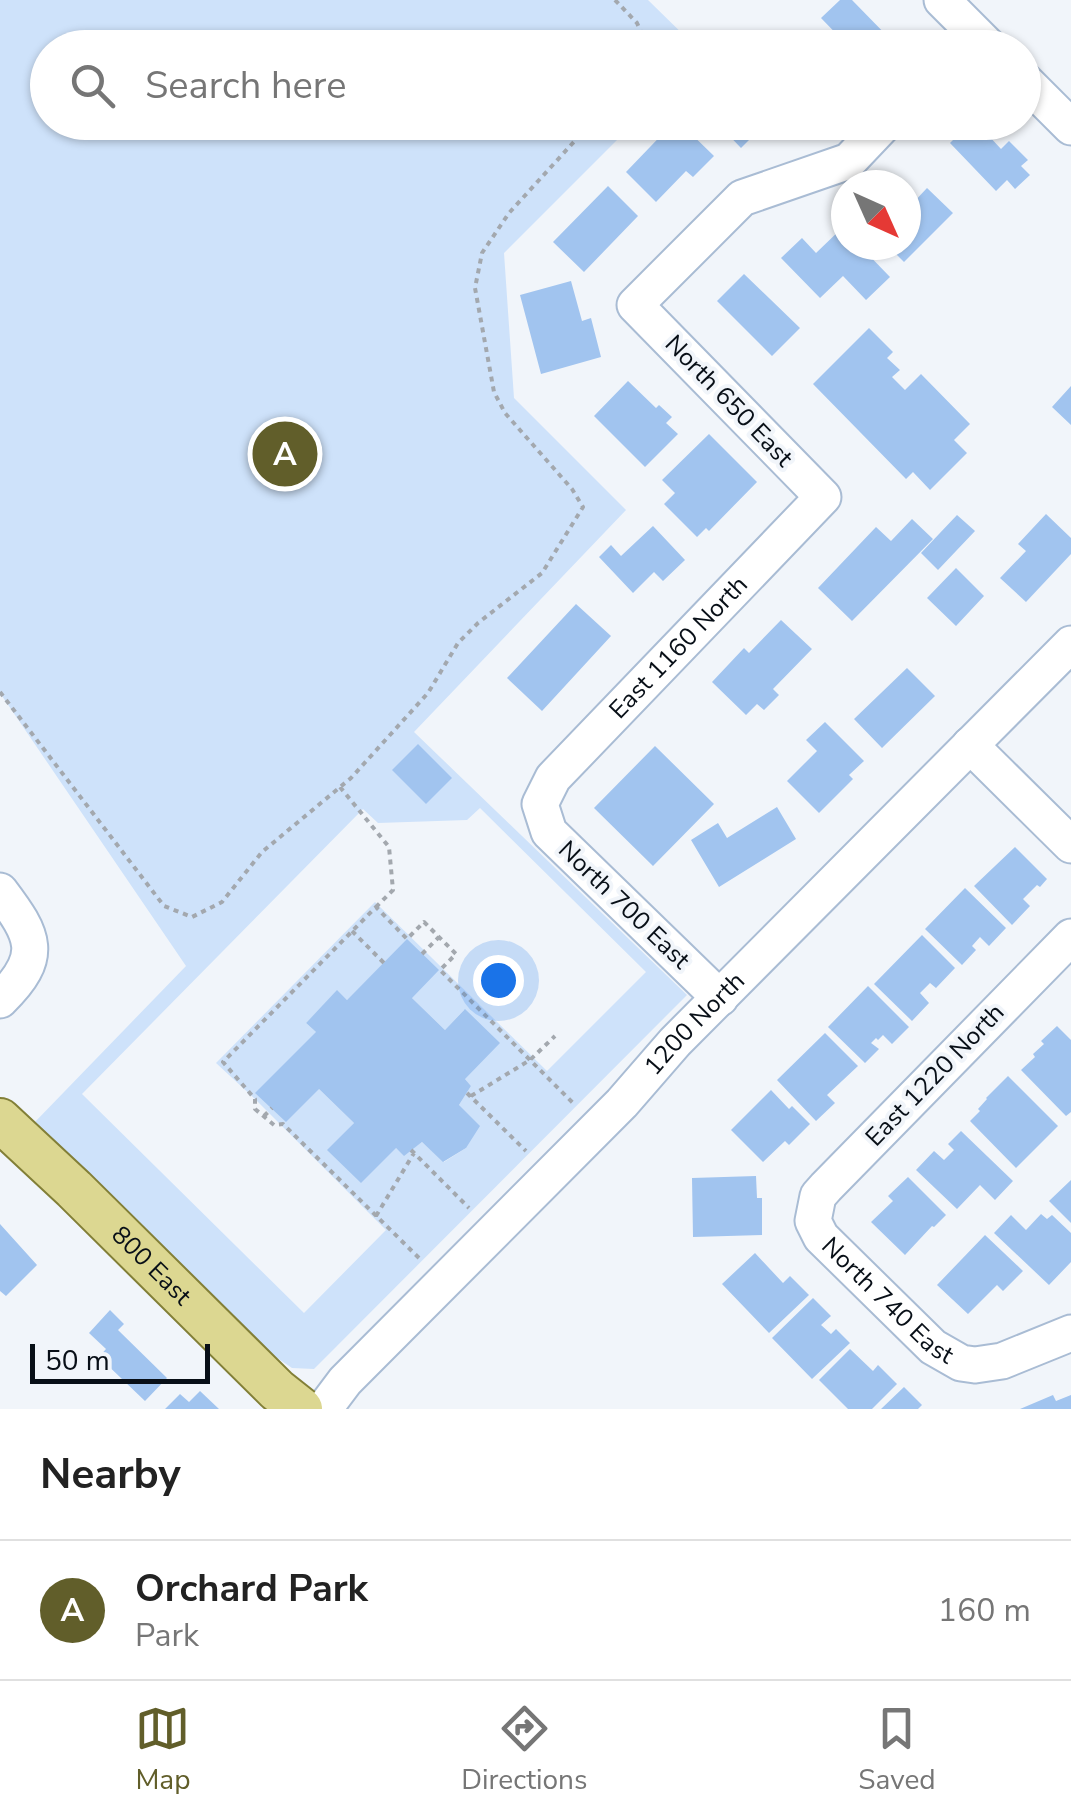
<!DOCTYPE html>
<html lang="en">
<head>
<meta charset="utf-8">
<style>
  body { margin:0; font-family:"Nunito Sans",sans-serif; background:#f6f6f6; color:#222 }
  .compass { position:absolute; left:831px; top:170px; width:90px; height:90px; border-radius:50%; background:#fff; box-shadow:0 2px 8px #0004; rotate:135deg }
  .scale { position:absolute; left:30px; bottom:25px; width:180px; box-sizing:border-box; padding-left:10px; border:5px solid #080f17; border-top:0; font-size:28px; line-height:35px; white-space:nowrap; color:#080f17; -webkit-text-stroke:8px #f1f5fa; paint-order:stroke }
  .you { position:absolute; left:498px; top:980px; width:35px; height:35px; margin:-25px; border:8px solid #fff; border-radius:50%; background:#1a73e8; box-shadow:0 0 0 15px #1a73e833 }
  .badge { display:grid; place-items:center; width:65px; height:65px; border-radius:50%; background:#615e2a; color:#fff; font-size:32px; font-weight:700 }
  .pin { position:absolute; translate:-50% -50%; border:5px solid #fff; box-shadow:0 2px 10px #0006 }
  .list { margin:0; padding:0; list-style:none }
  h2 { display:flex; justify-content:space-between; align-items:center; height:130px; margin:0; padding:0 40px; font-size:42px }
  h2 small { font-size:32px; font-weight:400; color:#767676 }
  .list li { display:grid; grid-template-columns:65px 1fr auto; gap:30px; align-items:center; box-sizing:border-box; height:140px; padding:0 40px; border-top:2px solid #e0e0e0 }
  .list b { display:block; font-size:38px; white-space:nowrap }
  .list p { margin:0; font-size:32px; white-space:nowrap; color:#767676 }
  .list em { font-size:32px; font-style:normal; color:#767676 }
  .icon { flex:none; width:55px; height:55px; fill:none; stroke:currentColor; stroke-width:2; stroke-linecap:round; stroke-linejoin:round }
  .map { position:relative; flex:none; width:1071px; height:1409px; overflow:hidden }
  .search { position:absolute; background:#fff; box-shadow:0 2px 8px #0004; left:30px; right:30px; top:30px; height:110px; display:flex; align-items:center; gap:25px; box-sizing:border-box; padding:0 35px; border-radius:55px; color:#767676; font-size:38px }
  .sheet { height:270px; background:#fff }
  nav { display:flex; justify-content:space-around; align-items:center; box-sizing:border-box; height:140px; border-top:2px solid #e0e0e0; background:#fff; font-size:28px; color:#767676 }
  nav a { display:grid; justify-items:center; gap:5px }
  nav .on { color:#615e2a }
  .map>svg:first-child { display:block }
</style>
</head>
<body>
<div class="map">
<svg width="1071" height="1409" viewBox="0 0 1071 1409">
  <rect width="100%" height="100%" fill="#f1f5fa"/>
  <path fill="#cee2fa" fill-rule="evenodd" d="M 0,0 L 648,0 L 696,47 L 48,48 L 48,122 L 634,123 L 504,253 L 514,398 L 626,510 L 414,732 L 687,995 L 314,1369 L 292,1368 L 261,1347 L 34,1123 L 186,966 L 0,693 ZM 480,808 L 646,972 L 547,1071 L 375,902 L 216,1063 L 255,1099 L 386,1230 L 304,1313 L 82,1094 L 363,809 L 378,823 L 467,820 ZM 407,940 L 412,998 L 445,1030 L 464,1010 L 465,1079 L 471,1086 L 459,1105 L 466,1148 L 444,1162 L 422,1142 L 404,1155 L 396,1148 L 328,1150 L 354,1123 L 319,1089 L 316,1032 L 306,1023 L 337,991 L 347,1000 Z"/>
  <path fill="#a1c4ef" d="M 840,0 L 852,0 L 894,43 L 889,48 L 850,48 L 821,18 Z
    M 674,122 L 679,122 L 714,156 L 693,177 L 686,171 L 656,202 L 626,172 Z
    M 716,122 L 767,122 L 741,148 Z
    M 971,122 L 976,122 L 1001,149 L 1009,141 L 1028,160 L 1021,166 L 1030,175 L 1015,189 L 1007,180 L 996,191 L 950,143 Z
    M 608,186 L 638,216 L 584,272 L 553,242 Z
    M 927,188 L 953,213 L 904,262 L 887,245 L 906,245 L 906,199 L 912,204 Z
    M 842,228 L 846,232 L 846,245 L 859,245 L 890,277 L 866,300 L 843,276 L 820,298 L 781,258 L 802,238 L 816,253 Z
    M 744,274 L 800,328 L 772,356 L 717,301 Z
    M 571,281 L 582,321 L 591,318 L 601,357 L 541,374 L 520,295 Z
    M 869,328 L 893,352 L 887,358 L 900,370 L 892,377 L 905,390 L 921,374 L 970,424 L 954,440 L 967,453 L 930,490 L 913,472 L 906,479 L 813,384 Z
    M 628,381 L 656,408 L 659,405 L 672,417 L 666,423 L 678,434 L 645,467 L 594,416 Z
    M 1071,386 L 1071,425 L 1052,407 Z
    M 709,434 L 757,482 L 709,531 L 706,528 L 697,537 L 664,504 L 675,493 L 662,480 Z
    M 1046,514 L 1071,538 L 1071,554 L 1026,602 L 1000,578 L 1026,551 L 1018,544 Z
    M 957,515 L 975,531 L 938,570 L 921,553 Z
    M 912,519 L 933,539 L 852,621 L 818,588 L 876,527 L 891,541 Z
    M 653,526 L 685,560 L 663,581 L 654,572 L 633,593 L 599,557 L 611,545 L 621,556 Z
    M 956,568 L 984,596 L 956,626 L 927,598 Z
    M 576,604 L 611,636 L 542,711 L 507,678 Z
    M 781,620 L 812,649 L 773,689 L 779,695 L 764,710 L 757,704 L 746,715 L 712,682 L 744,648 L 749,653 Z
    M 907,668 L 935,696 L 882,748 L 854,719 Z
    M 825,722 L 864,761 L 849,775 L 853,779 L 819,813 L 787,781 L 817,751 L 806,740 Z
    M 418,744 L 452,778 L 426,804 L 392,770 Z
    M 655,746 L 714,804 L 653,866 L 594,808 Z
    M 777,807 L 796,839 L 719,887 L 691,840 L 718,823 L 727,838 Z
    M 1015,847 L 1047,879 L 1040,887 L 1037,885 L 1023,899 L 1030,906 L 1012,925 L 974,886 Z
    M 965,888 L 1006,928 L 989,946 L 980,937 L 972,946 L 976,950 L 962,965 L 925,929 Z
    M 922,935 L 955,968 L 936,988 L 930,983 L 920,993 L 929,1003 L 912,1021 L 874,984 Z
    M 407,939 L 439,970 L 412,998 L 445,1030 L 465,1009 L 500,1043 L 465,1079 L 471,1086 L 459,1105 L 480,1126 L 466,1148 L 443,1162 L 422,1142 L 404,1156 L 396,1148 L 361,1183 L 327,1150 L 354,1123 L 319,1089 L 286,1122 L 255,1093 L 316,1032 L 306,1023 L 337,990 L 347,1000 Z
    M 868,986 L 909,1027 L 892,1044 L 883,1035 L 878,1040 L 876,1038 L 871,1043 L 879,1049 L 865,1063 L 828,1027 Z
    M 1057,1026 L 1071,1040 L 1071,1112 L 1066,1116 L 1021,1070 L 1035,1057 L 1033,1054 L 1044,1044 L 1041,1041 Z
    M 825,1033 L 858,1066 L 827,1095 L 835,1103 L 816,1121 L 777,1080 Z
    M 1008,1076 L 1058,1126 L 1016,1168 L 970,1121 L 980,1111 L 978,1109 L 987,1099 L 986,1098 Z
    M 771,1090 L 789,1109 L 792,1106 L 810,1124 L 789,1145 L 785,1141 L 763,1162 L 731,1130 Z
    M 961,1131 L 1013,1181 L 995,1200 L 980,1185 L 957,1209 L 916,1170 L 934,1151 L 944,1160 L 954,1150 L 948,1144 Z
    M 756,1176 L 757,1198 L 762,1198 L 762,1235 L 693,1237 L 692,1178 Z
    M 908,1177 L 946,1215 L 934,1227 L 932,1226 L 905,1255 L 871,1222 L 893,1201 L 888,1196 Z
    M 1071,1180 L 1071,1223 L 1049,1201 Z
    M 1041,1214 L 1047,1219 L 1052,1215 L 1071,1233 L 1071,1262 L 1049,1285 L 994,1233 L 1011,1215 L 1026,1230 Z
    M 0,1224 L 37,1265 L 6,1296 L 0,1291 Z
    M 985,1235 L 1023,1271 L 1003,1291 L 997,1285 L 968,1314 L 937,1285 Z
    M 755,1253 L 783,1283 L 790,1276 L 809,1295 L 769,1333 L 722,1284 Z
    M 813,1298 L 831,1316 L 821,1325 L 831,1334 L 836,1329 L 850,1343 L 812,1379 L 772,1338 Z
    M 110,1310 L 124,1324 L 118,1330 L 167,1378 L 145,1401 L 99,1357 L 106,1349 L 89,1333 Z
    M 850,1349 L 873,1371 L 878,1365 L 897,1384 L 872,1409 L 848,1409 L 819,1380 Z
    M 904,1387 L 922,1405 L 918,1409 L 881,1409 Z
    M 200,1391 L 219,1409 L 165,1409 L 180,1394 L 189,1402 Z
    M 1053,1395 L 1056,1401 L 1071,1395 L 1071,1409 L 1020,1409 Z"/>
  <g fill="none" stroke-linecap="round" stroke-linejoin="round">
    <g stroke="#a9bcd4" stroke-width="39">
      <g id="minor">
        <path d="M 942,0 L 990,48"/>
        <path d="M 1024,80 L 1071,127"/>
        <path d="M 970,745 L 1071,845"/>
        <path d="M 0,891 C 34,936 45,956 0,1000"/>
        <path id="s1" d="M 1071,937 L 826,1187 L 818,1196 L 813,1221 L 821,1237 L 933,1347 L 961,1363 L 975,1365 L 1002,1361 L 1071,1333"/>
        <path id="s2" d="M 720,998 L 549,832 L 540,804 L 553,778 L 823,497 L 635,305 L 742,198 L 849,161 L 886,122"/>
        <path id="s3" d="M 324,1409 L 345,1381 L 622,1103 L 675,1042 L 1071,644"/>
      </g>
    </g>
    <g stroke="#827f37" stroke-width="46">
      <g id="major">
        <path id="s4" d="M 0,1120 L 74,1189 L 277,1390 L 301,1409"/>
      </g>
    </g>
    <path stroke="#a3a8ae" stroke-width="4" stroke-dasharray="5 5" stroke-linecap="butt" d="M 615,0 L 637,23 L 648,48
      M 0,692 L 164,906 L 192,917 L 222,902 L 262,852 L 351,778 L 428,693 L 458,643 L 478,623 L 542,573 L 583,507 L 572,489 L 505,413 L 494,392 L 475,288 L 482,253 L 509,213 L 592,122
      M 340,787 L 389,847 L 393,890 L 376,907
      M 352,931 L 384,963
      M 422,954 L 439,937
      M 467,1093 L 526,1151
      M 471,1096 L 530,1060 L 555,1036
      M 264,1116 L 272,1108
      M 411,1150 L 469,1208
      M 376,1216 L 414,1153
      M 419,1258 L 283,1124 L 274,1125 L 255,1109 L 255,1099 L 223,1062 L 376,907 L 407,939 L 424,922 L 456,954 L 440,970 L 574,1104"/>
    <use href="#minor" stroke="#fff" stroke-width="35"/>
    <use href="#major" stroke="#dcd791" stroke-width="42"/>
  </g>
  <g text-anchor="middle" dominant-baseline="central" stroke-width="8" stroke-linejoin="round" paint-order="stroke">
    <g font-size="25" fill="#080f17" stroke="#f1f5fa">
      <text transform="translate(729 401) rotate(46)">North 650 East</text>
      <text stroke="none"><textPath href="#s2" startOffset="478">East 1160 North</textPath></text>
      <text transform="translate(624 905) rotate(44)">North 700 East</text>
      <text stroke="none"><textPath href="#s3" startOffset="535">1200 North</textPath></text>
      <text transform="translate(935 1075) rotate(-46)">East 1220 North</text>
      <text stroke="none"><textPath href="#s4" startOffset="210">800 East</textPath></text>
      <text stroke="none"><textPath href="#s1" startOffset="498">North 740 East</textPath></text>
    </g>
  </g>
</svg>
<svg class="compass" viewBox="-18 -18 36 36"><path d="M0-13l5 13h-10z" fill="#e53935"/><path d="M0 13l5-13h-10z" fill="#767676"/></svg>
<div class="scale">50 m</div>
<div class="you"></div>
<div class="pin badge" style="left:285px;top:454px">A</div>
<div class="search"><svg class="icon" aria-label="search" viewBox="0 0 24 24"><circle cx="10" cy="10" r="6"/><path d="M15 15l6 6"/></svg>Search here</div>
</div>
<section class="sheet">
<h2>Nearby<small></small></h2>
<ul class="list">
<li><span class="badge">A</span><div><b>Orchard Park</b><p>Park</p></div><em>160 m</em></li>
</ul>
</section>
<nav>
<a class="on"><svg class="icon" aria-label="map" viewBox="0 0 24 24"><path d="M3 6l6-2 6 2 6-2v14l-6 2-6-2-6 2zM9 4v14M15 6v14"/></svg>Map</a>
<a><svg class="icon" aria-label="directions" viewBox="0 0 24 24"><path d="M12 3l9 9-9 9-9-9zM9 14v-3h6M13 9l2 2-2 2"/></svg>Directions</a>
<a><svg class="icon" aria-label="saved" viewBox="0 0 24 24"><path d="M7 4h10v16l-5-4-5 4z"/></svg>Saved</a>
</nav>
</body>
</html>
